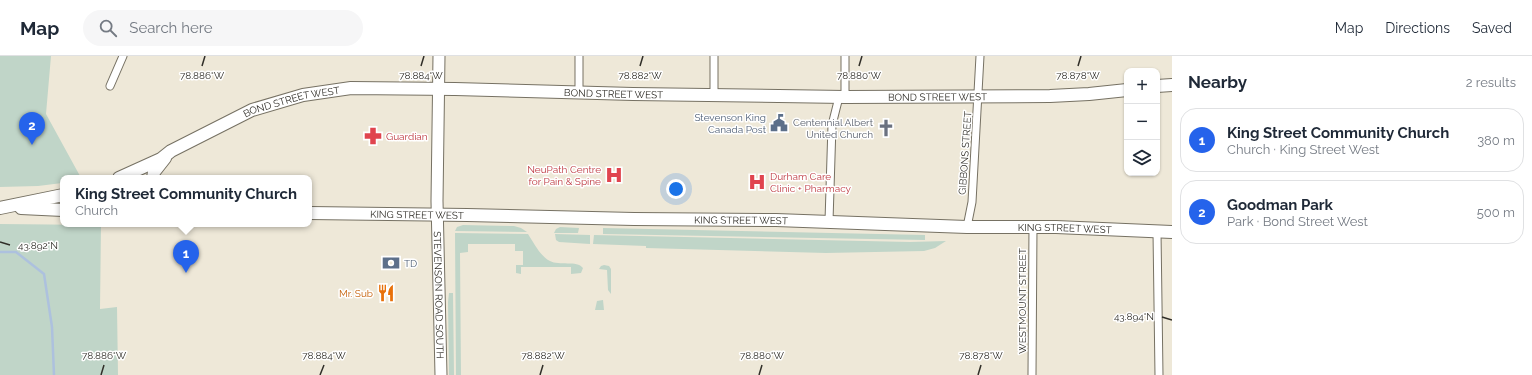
<!DOCTYPE html>
<html lang="en">
<head>
<meta charset="utf-8">
<style>
  body { margin:0; font-family:Raleway,sans-serif; background:#f6f6f7; color:#1f2937 }
  .controls { position:absolute; right:12px; top:12px; display:grid; overflow:hidden; border-radius:8px; box-shadow:0 1px 3px #0004 }
  .controls button { width:36px; height:36px; display:grid; place-items:center; padding:0; border:0; border-bottom:1px solid #e0e1e3; background:#fff; color:#1f2937; font:20px sans-serif }
  .you { position:absolute; left:676px; top:133px; width:14px; height:14px; margin:-10px; border:3px solid #fff; border-radius:50%; background:#1a73e8; box-shadow:0 0 0 6px #1a73e833 }
  .badge { display:grid; place-items:center; width:26px; height:26px; border-radius:50%; background:#2563eb; color:#fff; font-size:13px; font-weight:700 }
  .pin { position:absolute; translate:-50% -33px; filter:drop-shadow(0 1px 2px #0008) }
  .pin::after { content:''; position:absolute; top:21px; width:14px; height:12px; background:inherit; clip-path:polygon(0 0,100% 0,50% 100%) }
  .popup { position:absolute; left:60px; top:119px; width:252px; height:52px; box-sizing:border-box; display:grid; place-content:center; border-radius:8px; background:#fff; filter:drop-shadow(0 1px 3px #0005); font-size:13px; white-space:nowrap; color:#747a83 }
  .popup b { font-size:15px; color:#1f2937 }
  .popup::after { content:''; position:absolute; left:50%; top:100%; margin-left:-8px; border:8px solid transparent; border-top-color:#fff }
  .list { margin:0; padding:0; list-style:none }
  h2 { display:flex; justify-content:space-between; align-items:center; height:52px; margin:0; padding:0 16px; font-size:17px }
  h2 small { font-size:13px; font-weight:400; color:#747a83 }
  .list li { display:grid; grid-template-columns:26px 1fr auto; gap:12px; align-items:center; box-sizing:border-box; height:64px; margin:0 8px 8px; padding:0 8px; border:1px solid #e0e1e3; border-radius:16px }
  .list b { display:block; font-size:15px; white-space:nowrap }
  .list p { margin:0; font-size:13px; white-space:nowrap; color:#747a83 }
  .list em { font-size:13px; font-style:normal; color:#747a83 }
  .icon { flex:none; width:22px; height:22px; fill:none; stroke:currentColor; stroke-width:2; stroke-linecap:round; stroke-linejoin:round }
  .map { position:relative; flex:none; width:1172px; height:319px; overflow:hidden }
  header { display:flex; align-items:center; gap:24px; box-sizing:border-box; height:56px; padding:0 20px; background:#fff; border-bottom:1px solid #e0e1e3 }
  header strong { font-size:19px }
  nav { display:flex; gap:22px; margin-inline-start:auto; font-size:14px }
  .search { width:280px; height:36px; background:#f6f6f7; display:flex; align-items:center; gap:10px; box-sizing:border-box; padding:0 14px; border-radius:22px; color:#747a83; font-size:15px }
  main { display:flex }
  aside { flex:1; background:#fff }
  .map>svg:first-child { display:block }
</style>
</head>
<body>
<header>
<strong>Map</strong>
<div class="search"><svg class="icon" aria-label="search" viewBox="0 0 24 24"><circle cx="10" cy="10" r="6"/><path d="M15 15l6 6"/></svg>Search here</div>
<nav><a>Map</a><a>Directions</a><a>Saved</a></nav>
</header>
<main>
<div class="map">
<svg width="1172" height="319" viewBox="0 0 1172 319">
  <rect width="100%" height="100%" fill="#eee8d8"/>
  <path fill="#c0d5c8" d="M 0,0 L 51,0 L 46,58 L 80,120 L 74,122 L 63,122 L 62,127 L 38,130 L 0,131 Z
    M 0,168 L 101,169 L 100,253 L 117,251 L 118,319 L 0,319 Z
    M 463,169 L 514,170 L 521,172 L 527,176 L 455,175 L 457,171 Z
    M 560,171 L 579,172 L 578,177 L 554,177 L 556,173 Z
    M 603,172 L 925,179 L 925,184 L 603,178 Z
    M 455,177 L 528,178 C 534,187 540,200 550,205 C 559,210 577,204 583,212 L 581,217 L 571,218 L 571,211 L 521,211 L 521,218 L 516,217 L 516,209 L 523,209 L 523,195 L 515,195 L 515,188 L 468,188 L 468,196 L 460,197 L 461,319 L 456,319 Z
    M 555,178 L 590,179 L 590,188 L 559,186 L 556,184 Z
    M 594,179 L 910,186 L 946,185 L 935,192 L 924,195 L 826,197 L 646,192 L 646,190 L 593,188 Z
    M 604,209 L 609,210 L 611,213 L 611,238 L 608,234 L 607,214 L 599,213 L 601,210 Z
    M 449,237 L 453,237 L 454,319 L 449,319 L 448,246 Z
    M 603,244 L 604,254 L 595,254 L 597,245 Z"/>
  <g fill="none" stroke-linecap="round" stroke-linejoin="round">
    <path stroke="#adc1de" stroke-width="2.5" d="M 0,196 L 16,196 L 44,218 L 52,271 L 54,319"/>
    <g stroke="#767163" stroke-width="9">
      <path id="minor" d="M 110,30 L 123,0
        M 579,37 L 579,0
        M 714,39 L 714,0
        M 845,41 L 845,0
        M 829,165 L 832,69 L 839,41
        M 967,171 L 972,146 L 980,0
        M 1157,176 L 1159,319
        M 1032,319 L 1033,171"/>
    </g>
    <g stroke="#767163" stroke-width="13">
      <g id="secondary">
        <path id="s1" d="M 439,0 L 437,145 L 441,319"/>
      </g>
    </g>
    <g stroke="#767163" stroke-width="14">
      <g id="primary">
        <path d="M 1157,30 L 1172,29"/>
        <path id="s2" d="M 119,122 L 161,103 L 171,95 L 252,54 L 303,39 L 351,32 L 455,33 L 633,38 L 845,41 L 1050,40 L 1089,38 L 1127,34"/>
        <path d="M 153,122 L 154,116 L 165,102"/>
        <path d="M 0,152 L 63,139"/>
        <path d="M 21,152 L 63,154"/>
        <path id="s3" d="M 309,157 L 467,159 L 634,163 L 776,164 L 967,171 L 1056,171 L 1172,176"/>
      </g>
    </g>
    <use href="#minor" stroke="#fff" stroke-width="7"/>
    <use href="#secondary" stroke="#fff" stroke-width="11"/>
    <use href="#primary" stroke="#fff" stroke-width="12"/>
  </g>
  <path fill="none" stroke="#302e28" stroke-width="1.5" d="M 202,10 L 205,0M 421,10 L 424,0M 640,10 L 643,0M 859,10 L 862,0M 1078,10 L 1081,0M 0,186 L 10,189M 1162,261 L 1172,264M 101,319 L 104,309M 320,319 L 324,309M 540,319 L 543,309M 759,319 L 762,309M 978,319 L 981,309"/>
  <defs>
    <g id="civic-bare" transform="scale(1.38)"><path d="M-.6-6.5H3V-4.5H.6V-3L4-1V1h2V6H-6V1h2V-1L-.6-3ZM-1.2 2.5V6h2.4V2.5Z" fill="#5c6f8a" stroke="#fff" stroke-width="2.5" paint-order="stroke"/></g>
    <g id="church-bare" transform="scale(1.38)"><path d="M-1.2-6h2.4v3.5h3.3v2.4h-3.3V6h-2.4V-.1h-3.3v-2.4h3.3Z" fill="#6b7280" stroke="#fff" stroke-width="2.5" paint-order="stroke"/></g>
    <g id="pharmacy-bare" transform="scale(1.38)"><path d="M-2-6h4v4h4v4h-4v4h-4v-4h-4v-4h4Z" fill="#e0444e" stroke="#fff" stroke-width="2.5" paint-order="stroke"/></g>
    <g id="hospital-bare" transform="scale(1.38)"><path d="M-5-5h3v3.5h4V-5h3V5h-3V1.5h-4V5h-3Z" fill="#e0444e" stroke="#fff" stroke-width="2.5" paint-order="stroke"/></g>
    <g id="bank-bare" transform="scale(1.38)"><path d="M-6-4H6V4H-6ZM0-2.3a2.3 2.3 0 1 0 0 4.6a2.3 2.3 0 1 0 0-4.6Z" fill="#5c6f8a" stroke="#fff" stroke-width="2.5" paint-order="stroke"/></g>
    <g id="restaurant-bare" transform="scale(1.38)"><path d="M-5-6h1v4h1v-4h1v4h1v-4h1v5L-1.5 .5V6h-2V.5L-5-1ZM5-6V6H3V1.5H1.5Q1.5-4 5-6Z" fill="#e8710a" stroke="#fff" stroke-width="2.5" paint-order="stroke"/></g>
  </defs>
  <g fill-rule="evenodd">
    <use href="#civic-bare" x="779" y="67"/>
    <use href="#church-bare" x="886" y="72"/>
    <use href="#pharmacy-bare" x="373" y="80"/>
    <use href="#hospital-bare" x="614" y="119"/>
    <use href="#hospital-bare" x="757" y="126"/>
    <use href="#bank-bare" x="391" y="207"/>
    <use href="#restaurant-bare" x="386" y="237"/>
  </g>
  <g text-anchor="middle" dominant-baseline="central" stroke-width="3" stroke-linejoin="round" paint-order="stroke">
    <g font-size="10" fill="#302e28" stroke="#fff">
      <text stroke="none"><textPath href="#s2" startOffset="514">BOND STREET WEST</textPath></text>
      <text stroke="none"><textPath href="#s2" startOffset="838">BOND STREET WEST</textPath></text>
      <text stroke="none"><textPath href="#s2" startOffset="190">BOND STREET WEST</textPath></text>
      <text transform="translate(965 97) rotate(-86)">GIBBONS STREET</text>
      <text stroke="none"><textPath href="#s3" startOffset="108">KING STREET WEST</textPath></text>
      <text stroke="none"><textPath href="#s3" startOffset="432">KING STREET WEST</textPath></text>
      <text stroke="none"><textPath href="#s3" startOffset="756">KING STREET WEST</textPath></text>
      <text stroke="none"><textPath href="#s1" startOffset="239">STEVENSON ROAD SOUTH</textPath></text>
      <text transform="translate(1022 245) rotate(-90)">WESTMOUNT STREET</text>
    </g>
    <g font-size="10" fill="#4e5e75" stroke="#fff" text-anchor="end">
      <text x="766" y="61">Stevenson King<tspan x="766" dy="12">Canada Post</tspan></text>
      <text x="404" y="207" text-anchor="start">TD</text>
    </g>
    <g font-size="10" fill="#5b616d" stroke="#fff" text-anchor="end">
      <text x="873" y="66">Centennial Albert<tspan x="873" dy="12">United Church</tspan></text>
    </g>
    <g font-size="10" fill="#be3a42" stroke="#fff" text-anchor="start">
      <text x="386" y="80">Guardian</text>
      <text x="601" y="113" text-anchor="end">NeuPath Centre<tspan x="601" dy="12">for Pain &amp; Spine</tspan></text>
      <text x="770" y="120">Durham Care<tspan x="770" dy="12">Clinic + Pharmacy</tspan></text>
    </g>
    <g font-size="10" fill="#c56008" stroke="#fff" text-anchor="end">
      <text x="373" y="237">Mr. Sub</text>
    </g>
  </g>
  <g font-size="10" text-anchor="middle" fill="#302e28" stroke="#fff" stroke-width="3" stroke-linejoin="round" paint-order="stroke">
    <text x="202" y="23">78.886°W</text>
    <text x="421" y="23">78.884°W</text>
    <text x="640" y="23">78.882°W</text>
    <text x="859" y="23">78.880°W</text>
    <text x="1078" y="23">78.878°W</text>
    <text x="38" y="193">43.892°N</text>
    <text x="1134" y="264">43.894°N</text>
    <text x="104" y="303">78.886°W</text>
    <text x="324" y="303">78.884°W</text>
    <text x="543" y="303">78.882°W</text>
    <text x="762" y="303">78.880°W</text>
    <text x="981" y="303">78.878°W</text>
  </g>
</svg>
<div class="controls">
<button>+</button>
<button>−</button>
<button><svg class="icon" aria-label="layers" viewBox="0 0 24 24"><path d="M12 4l9 5-9 5-9-5zM3 14l9 5 9-5"/></svg></button>
</div>
<div class="you"></div>
<div class="pin badge" style="left:186px;top:217px">1</div>
<div class="popup"><b>King Street Community Church</b>Church</div>
<div class="pin badge" style="left:32px;top:89px">2</div>
</div>
<aside>
<h2>Nearby<small>2 results</small></h2>
<ul class="list">
<li><span class="badge">1</span><div><b>King Street Community Church</b><p>Church · King Street West</p></div><em>380 m</em></li>
<li><span class="badge">2</span><div><b>Goodman Park</b><p>Park · Bond Street West</p></div><em>500 m</em></li>
</ul>
</aside>
</main>
</body>
</html>
